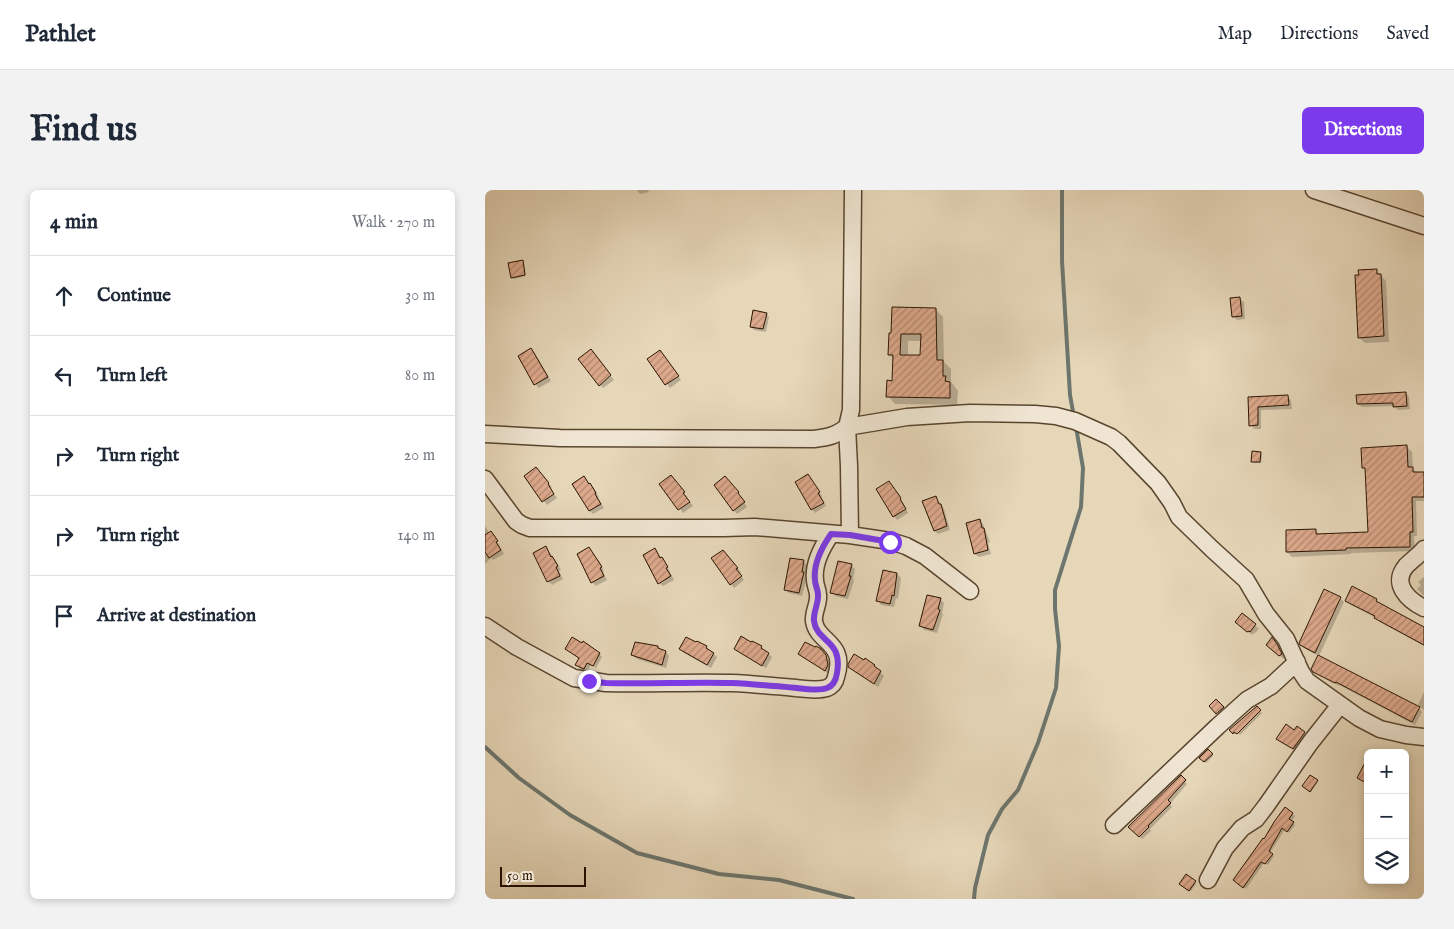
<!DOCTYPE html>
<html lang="en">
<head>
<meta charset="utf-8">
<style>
  body { margin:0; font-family:"IM FELL English",serif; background:#f2f2f3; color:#1f2937 }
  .controls { position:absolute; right:15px; bottom:15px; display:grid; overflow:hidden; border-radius:8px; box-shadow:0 2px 8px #0003 }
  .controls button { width:45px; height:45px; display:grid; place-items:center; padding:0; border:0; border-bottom:1px solid #e0e1e3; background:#fff; color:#1f2937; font:25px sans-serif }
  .scale { position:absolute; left:15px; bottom:12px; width:86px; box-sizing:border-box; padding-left:5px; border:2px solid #2a1400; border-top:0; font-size:14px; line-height:18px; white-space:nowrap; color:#2a1400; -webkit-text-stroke:4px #efe5d2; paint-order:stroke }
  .stop { position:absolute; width:15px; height:15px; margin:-11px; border:4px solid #7c3aed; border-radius:50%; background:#fff }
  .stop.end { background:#7c3aed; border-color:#fff; box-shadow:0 1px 5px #0008 }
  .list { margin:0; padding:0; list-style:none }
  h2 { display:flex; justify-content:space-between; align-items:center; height:65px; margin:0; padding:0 20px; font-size:21px }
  h2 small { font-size:16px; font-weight:400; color:#747a83 }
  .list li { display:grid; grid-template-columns:32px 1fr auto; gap:15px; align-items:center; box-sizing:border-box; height:80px; padding:0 20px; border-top:1px solid #e0e1e3 }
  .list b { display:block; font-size:19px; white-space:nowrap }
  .list em { font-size:16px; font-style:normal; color:#747a83 }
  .icon { flex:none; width:28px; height:28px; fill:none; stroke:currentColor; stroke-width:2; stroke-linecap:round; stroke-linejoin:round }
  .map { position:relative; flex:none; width:939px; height:709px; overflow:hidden; border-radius:8px }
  header { display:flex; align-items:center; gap:30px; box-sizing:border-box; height:70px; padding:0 25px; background:#fff; border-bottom:1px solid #e0e1e3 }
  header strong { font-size:24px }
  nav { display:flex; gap:28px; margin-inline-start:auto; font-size:18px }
  .intro { display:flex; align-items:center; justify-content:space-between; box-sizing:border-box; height:120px; padding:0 30px }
  h1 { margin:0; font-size:35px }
  .button { padding:12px 22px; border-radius:8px; background:#7c3aed; color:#fff; font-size:18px; font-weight:700 }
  main { display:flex; gap:30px; padding:0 30px }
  aside { flex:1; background:#fff; border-radius:8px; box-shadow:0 2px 8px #0003 }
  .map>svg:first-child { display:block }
</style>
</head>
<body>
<header>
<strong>Pathlet</strong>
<nav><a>Map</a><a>Directions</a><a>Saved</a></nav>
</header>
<div class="intro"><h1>Find us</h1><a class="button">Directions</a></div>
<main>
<aside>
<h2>4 min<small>Walk · 270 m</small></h2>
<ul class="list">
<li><svg class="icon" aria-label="ahead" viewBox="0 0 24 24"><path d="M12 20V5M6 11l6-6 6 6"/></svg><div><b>Continue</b></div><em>30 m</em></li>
<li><svg class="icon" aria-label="left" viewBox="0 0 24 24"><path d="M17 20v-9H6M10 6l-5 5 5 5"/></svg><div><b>Turn left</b></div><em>80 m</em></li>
<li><svg class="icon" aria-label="right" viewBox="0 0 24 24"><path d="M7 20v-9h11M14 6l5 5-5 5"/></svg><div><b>Turn right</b></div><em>20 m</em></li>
<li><svg class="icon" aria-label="right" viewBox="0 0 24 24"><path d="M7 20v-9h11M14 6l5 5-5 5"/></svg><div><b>Turn right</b></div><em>140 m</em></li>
<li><svg class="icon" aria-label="arrive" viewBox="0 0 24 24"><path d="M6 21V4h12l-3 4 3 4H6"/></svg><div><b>Arrive at destination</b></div></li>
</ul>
</aside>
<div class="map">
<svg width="939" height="709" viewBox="0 0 939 709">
  <defs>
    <pattern id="building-hatch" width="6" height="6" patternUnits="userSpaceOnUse" patternTransform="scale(1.25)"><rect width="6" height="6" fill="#dda98c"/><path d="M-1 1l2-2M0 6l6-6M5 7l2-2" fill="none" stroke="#b38870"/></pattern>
  </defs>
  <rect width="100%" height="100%" fill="#e6d7b9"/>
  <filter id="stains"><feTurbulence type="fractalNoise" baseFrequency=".004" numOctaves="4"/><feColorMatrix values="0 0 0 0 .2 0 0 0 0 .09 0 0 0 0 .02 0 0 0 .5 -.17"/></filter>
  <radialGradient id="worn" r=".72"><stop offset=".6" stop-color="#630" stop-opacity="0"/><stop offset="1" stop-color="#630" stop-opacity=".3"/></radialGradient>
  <path fill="#0003" fill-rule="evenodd" d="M 152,0 L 163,0 L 164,2 L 155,4 Z
    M 37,72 L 39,73 L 41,86 L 29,89 L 27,87 Z
    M 891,80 L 901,91 L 904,152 L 880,153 L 874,147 Z
    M 755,109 L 759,112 L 760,129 L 752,130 L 748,126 Z
    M 450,119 L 458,127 L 459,172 L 466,179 L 466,192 L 473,201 L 472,215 L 410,214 L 403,206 L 409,192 L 409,169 L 404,164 L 405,144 ZM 423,151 L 437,151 L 437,166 L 423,166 Z
    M 281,124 L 284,127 L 281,142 L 269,140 L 266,137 Z
    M 46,159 L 50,163 L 66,191 L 54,198 L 50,194 Z
    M 175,161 L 196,190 L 185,198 L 164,169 Z
    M 109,164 L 129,190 L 118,198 L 115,195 Z
    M 921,204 L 924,207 L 925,219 L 913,220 L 909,216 L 877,217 L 873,214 Z
    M 803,207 L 806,210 L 807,219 L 776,220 L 776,239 L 769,239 L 766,235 L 764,209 Z
    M 922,257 L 927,262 L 928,279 L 932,283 L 939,283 L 939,311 L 931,311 L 932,346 L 929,346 L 930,361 L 866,363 L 866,364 L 807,367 L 802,362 L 830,340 L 835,345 L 884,343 L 882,281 L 878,277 Z
    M 775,263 L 777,264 L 776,273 L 769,273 L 768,271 Z
    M 54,282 L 67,297 L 65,298 L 72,308 L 62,315 L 40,286 Z
    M 99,288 L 109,298 L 114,307 L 113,308 L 119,318 L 108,324 L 105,321 Z
    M 326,290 L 337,306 L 336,307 L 341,316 L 330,323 L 327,319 Z
    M 176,294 L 193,294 L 208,316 L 198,323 Z
    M 247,294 L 262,317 L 252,324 L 249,320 Z
    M 410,300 L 414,304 L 423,323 L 412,330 L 409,326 Z
    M 451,307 L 459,319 L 465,340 L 453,344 L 450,341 Z
    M 495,330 L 498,334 L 505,352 L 503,353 L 506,364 L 494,367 L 490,364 L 482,334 Z
    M 0,336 L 5,344 L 9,346 L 19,364 L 8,370 L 6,368 L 0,374 Z
    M 61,358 L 71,371 L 76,380 L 74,381 L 78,389 L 67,395 L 63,391 Z
    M 104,359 L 115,372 L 119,381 L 118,382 L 122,390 L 111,396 L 107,392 Z
    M 170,360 L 180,372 L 189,390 L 178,396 L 174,393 Z
    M 246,370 L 256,382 L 254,383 L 259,390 L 249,398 L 246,394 Z
    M 319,372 L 322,375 L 321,385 L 322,387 L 317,406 L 304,403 L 301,400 Z
    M 366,375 L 370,379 L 368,389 L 369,391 L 363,409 L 350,406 L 347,402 Z
    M 412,384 L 416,388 L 413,409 L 411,408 L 409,417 L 396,415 L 393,411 Z
    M 939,387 L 939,406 L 932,399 L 936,395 L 933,392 Z
    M 855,408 L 859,412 L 834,466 L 820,459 L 816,455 Z
    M 455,409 L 459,413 L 457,423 L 458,424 L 452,443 L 439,440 L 436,436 Z
    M 861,410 L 891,410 L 896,414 L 939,439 L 939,456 L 895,432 L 891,428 L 866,415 Z
    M 770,435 L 774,439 L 769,444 L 768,443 L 767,445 L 755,436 Z
    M 790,453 L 796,459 L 800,468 L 799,469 L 786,459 Z
    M 221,457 L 232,467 L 226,478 L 199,463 L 195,459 Z
    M 276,457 L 287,467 L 281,478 L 254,462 L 251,459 Z
    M 81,459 L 114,464 L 117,467 L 111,478 L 106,475 L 102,482 L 95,479 L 92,475 L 95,469 Z
    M 175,460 L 181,462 L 184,466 L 181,478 L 152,469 L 148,465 Z
    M 339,464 L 346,474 L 344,484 L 318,467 Z
    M 389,476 L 399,486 L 393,497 L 368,480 Z
    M 829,481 L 934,518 L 937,522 L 930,535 L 854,495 L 854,496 L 833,485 Z
    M 939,502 L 939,520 L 933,515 Z
    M 731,511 L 740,519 L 734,525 L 726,516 Z
    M 772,518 L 777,523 L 755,545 L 752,542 L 750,544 L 745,540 Z
    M 812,538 L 821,544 L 810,560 L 794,550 L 810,542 Z
    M 723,561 L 728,566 L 721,573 L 716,568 Z
    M 696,587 L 702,594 L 685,614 L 687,617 L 665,639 L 666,641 L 657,649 L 645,637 Z
    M 832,591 L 833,592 L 826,602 L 820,598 Z
    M 801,619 L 810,626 L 806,632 L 810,635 L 804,643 L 800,639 L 785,663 L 789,666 L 783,675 L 779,673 L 761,699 L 752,692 Z
    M 710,692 L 711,694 L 706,701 L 697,695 Z"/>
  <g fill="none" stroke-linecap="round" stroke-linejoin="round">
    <path stroke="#6d766e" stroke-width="4" d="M 577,0 L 577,71 L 585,205 L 589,227
      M 0,557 L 34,588 L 85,625 L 152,663 L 234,684 L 294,690 L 368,709
      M 489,709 L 490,698 L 503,645 L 517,619 L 533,600 L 553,553 L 571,498 L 574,456 L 570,419 L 570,400 L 596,317 L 598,278 L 591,237"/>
  </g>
  <path fill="url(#building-hatch)" stroke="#2a1400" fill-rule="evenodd" d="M 38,70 L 40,85 L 26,88 L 23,73 Z
    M 892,79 L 892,84 L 896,84 L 899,146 L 873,148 L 870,85 L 874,85 L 873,80 Z
    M 755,107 L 757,126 L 747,127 L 745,108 Z
    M 407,117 L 451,118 L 452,170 L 458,170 L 458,186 L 461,186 L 460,191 L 465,192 L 465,208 L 401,207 L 402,190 L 407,191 L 408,165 L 403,165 L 404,143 L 406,143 ZM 416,144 L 436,144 L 435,165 L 415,165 Z
    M 268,120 L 282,123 L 278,139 L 265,137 Z
    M 46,158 L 63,187 L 49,195 L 33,166 Z
    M 106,159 L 126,185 L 114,196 L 93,169 Z
    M 175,160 L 194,186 L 180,195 L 162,169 Z
    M 921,202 L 922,216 L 908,217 L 908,213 L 872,214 L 871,205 Z
    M 803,205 L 804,215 L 773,217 L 773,235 L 764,236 L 763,207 Z
    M 922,255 L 923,277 L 928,277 L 928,282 L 939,282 L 939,307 L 927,307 L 928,342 L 925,342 L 925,357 L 861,358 L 861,360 L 801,362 L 801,340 L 831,339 L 831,344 L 883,342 L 880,278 L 877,278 L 876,258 Z
    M 767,261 L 776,262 L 775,272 L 766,272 Z
    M 51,277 L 64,293 L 63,294 L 69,304 L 57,312 L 39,286 Z
    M 323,284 L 335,302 L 333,303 L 339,313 L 326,320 L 310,292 Z
    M 186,285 L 200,302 L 198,303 L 205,312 L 193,320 L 174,294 Z
    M 99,286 L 104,294 L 105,293 L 111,303 L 110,304 L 116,314 L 104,321 L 87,294 Z
    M 240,286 L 254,302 L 253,303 L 260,312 L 248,321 L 229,295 Z
    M 404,291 L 416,308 L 415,309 L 421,319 L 408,327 L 391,299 Z
    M 451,306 L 454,314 L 456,314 L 462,336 L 449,341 L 437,311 Z
    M 495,329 L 497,338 L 499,338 L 503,360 L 489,364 L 481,333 Z
    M 6,341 L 13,351 L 11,352 L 16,360 L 4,368 L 0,362 L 0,345 Z
    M 61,356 L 66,367 L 67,366 L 73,376 L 71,377 L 75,386 L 62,392 L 48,363 Z
    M 104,357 L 117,377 L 115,378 L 119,386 L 106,393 L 92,364 Z
    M 170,358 L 175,368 L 177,367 L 183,377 L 181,378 L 186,386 L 173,394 L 158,365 Z
    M 238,360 L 253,378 L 251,379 L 257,386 L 245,395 L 226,368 Z
    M 305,368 L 319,370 L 317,382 L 319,382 L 314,403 L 299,400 Z
    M 353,371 L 367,374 L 364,386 L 366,386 L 360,406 L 345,403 Z
    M 398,380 L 412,383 L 409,406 L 407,405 L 405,414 L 391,411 Z
    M 867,396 L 892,409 L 891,411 L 939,437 L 939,455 L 889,428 L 890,426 L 860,411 Z
    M 839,399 L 856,407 L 830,463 L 815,455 L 814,453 Z
    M 442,405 L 456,408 L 453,419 L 455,420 L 448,440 L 434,436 Z
    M 757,423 L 771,434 L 765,442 L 764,441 L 762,442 L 750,432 Z
    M 256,446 L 266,452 L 267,451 L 277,456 L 276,458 L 284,463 L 277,476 L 249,459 Z
    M 87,447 L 97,453 L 98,451 L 115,463 L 108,476 L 102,473 L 99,479 L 90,475 L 94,468 L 80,459 Z
    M 201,447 L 211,452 L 212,451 L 222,456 L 221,458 L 229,463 L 222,475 L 194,459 Z
    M 787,447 L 792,454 L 797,464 L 794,466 L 781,455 Z
    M 150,452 L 173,456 L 173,458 L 181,461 L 177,475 L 146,465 Z
    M 320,452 L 330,457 L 331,456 L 336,459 L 341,465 L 343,475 L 340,481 L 313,464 Z
    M 369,464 L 379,470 L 380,468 L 390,475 L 389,476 L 396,481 L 389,494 L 363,477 L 363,474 Z
    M 833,465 L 935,517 L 927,532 L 851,492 L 850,493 L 828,482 L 826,479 Z
    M 731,509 L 739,517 L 731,524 L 724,516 Z
    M 772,516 L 776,520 L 752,544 L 749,542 L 748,544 L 744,540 Z
    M 801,534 L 809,540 L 812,536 L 820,542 L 808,559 L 791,549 Z
    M 723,559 L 728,564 L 719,572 L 714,568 Z
    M 883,567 L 883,594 L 872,588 Z
    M 696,585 L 701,590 L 683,610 L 686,613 L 663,636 L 664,637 L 654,647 L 643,637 Z
    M 825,585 L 833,590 L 825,602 L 817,596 Z
    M 800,617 L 808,623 L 804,629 L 809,632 L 802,642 L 797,638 L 784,661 L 788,664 L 780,674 L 776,672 L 758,698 L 748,690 L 778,648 L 779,649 L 789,632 Z
    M 701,684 L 711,691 L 704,701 L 694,694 Z"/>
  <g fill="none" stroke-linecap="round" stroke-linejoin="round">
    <g stroke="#59452e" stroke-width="19">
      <path id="minor" d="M 829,0 L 939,36
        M 0,244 L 75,248 L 329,249 C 344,247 350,246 362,237 L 366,220 L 368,0
        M 0,289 L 31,331 L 37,335 L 45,338 L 239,338 L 270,337 L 365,345 L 405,351 L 421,356 L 440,366 L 485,401
        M 365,345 L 364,276 L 362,237 L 422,227 L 485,223 L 550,224 L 571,226 L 590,231 L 626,247 L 634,253 L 673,293 L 687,313 L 694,327 L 727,359 L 761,390 L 781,424 L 801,449 L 816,482 L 822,491 L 874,528 L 895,539 L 921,545 L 939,547
        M 939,359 C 934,365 927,370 921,376 C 906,394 923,410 939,418
        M 0,436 L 32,457 L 89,488 L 121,493 C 163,494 205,492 247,493 C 268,494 290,496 311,498 C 320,499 333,501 342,498 C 347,496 350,492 351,487 C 362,452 332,453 329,431 C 328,422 334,414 333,405 C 333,400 330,395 330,390 C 328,373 337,357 346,344
        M 629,635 L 733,536 L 762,510 L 786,496 L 812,472
        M 723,690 L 740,658 L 757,638 L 771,629 L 781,616 L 825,553 L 855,515"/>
    </g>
    <use href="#minor" stroke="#efe5d2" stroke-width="16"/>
  </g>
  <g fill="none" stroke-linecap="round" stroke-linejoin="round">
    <path stroke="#7c3aed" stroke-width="6" d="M 104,491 L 121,493 C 163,494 205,492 247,493 C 268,494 290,496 312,498 C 320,499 334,501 342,498 C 348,496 351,490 352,483 C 358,449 332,453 329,431 C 328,422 334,413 333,404 C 333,400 330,395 330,390 C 328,373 337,357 346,344 L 365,345 L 405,352"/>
  </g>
  <rect width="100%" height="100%" filter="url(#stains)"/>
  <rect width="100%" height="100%" fill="url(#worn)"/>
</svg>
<div class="controls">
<button>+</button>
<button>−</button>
<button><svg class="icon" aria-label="layers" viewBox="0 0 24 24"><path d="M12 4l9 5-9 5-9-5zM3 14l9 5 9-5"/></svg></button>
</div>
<div class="scale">50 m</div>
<div class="stop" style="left:405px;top:352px"></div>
<div class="stop end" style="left:104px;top:491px"></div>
</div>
</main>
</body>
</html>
